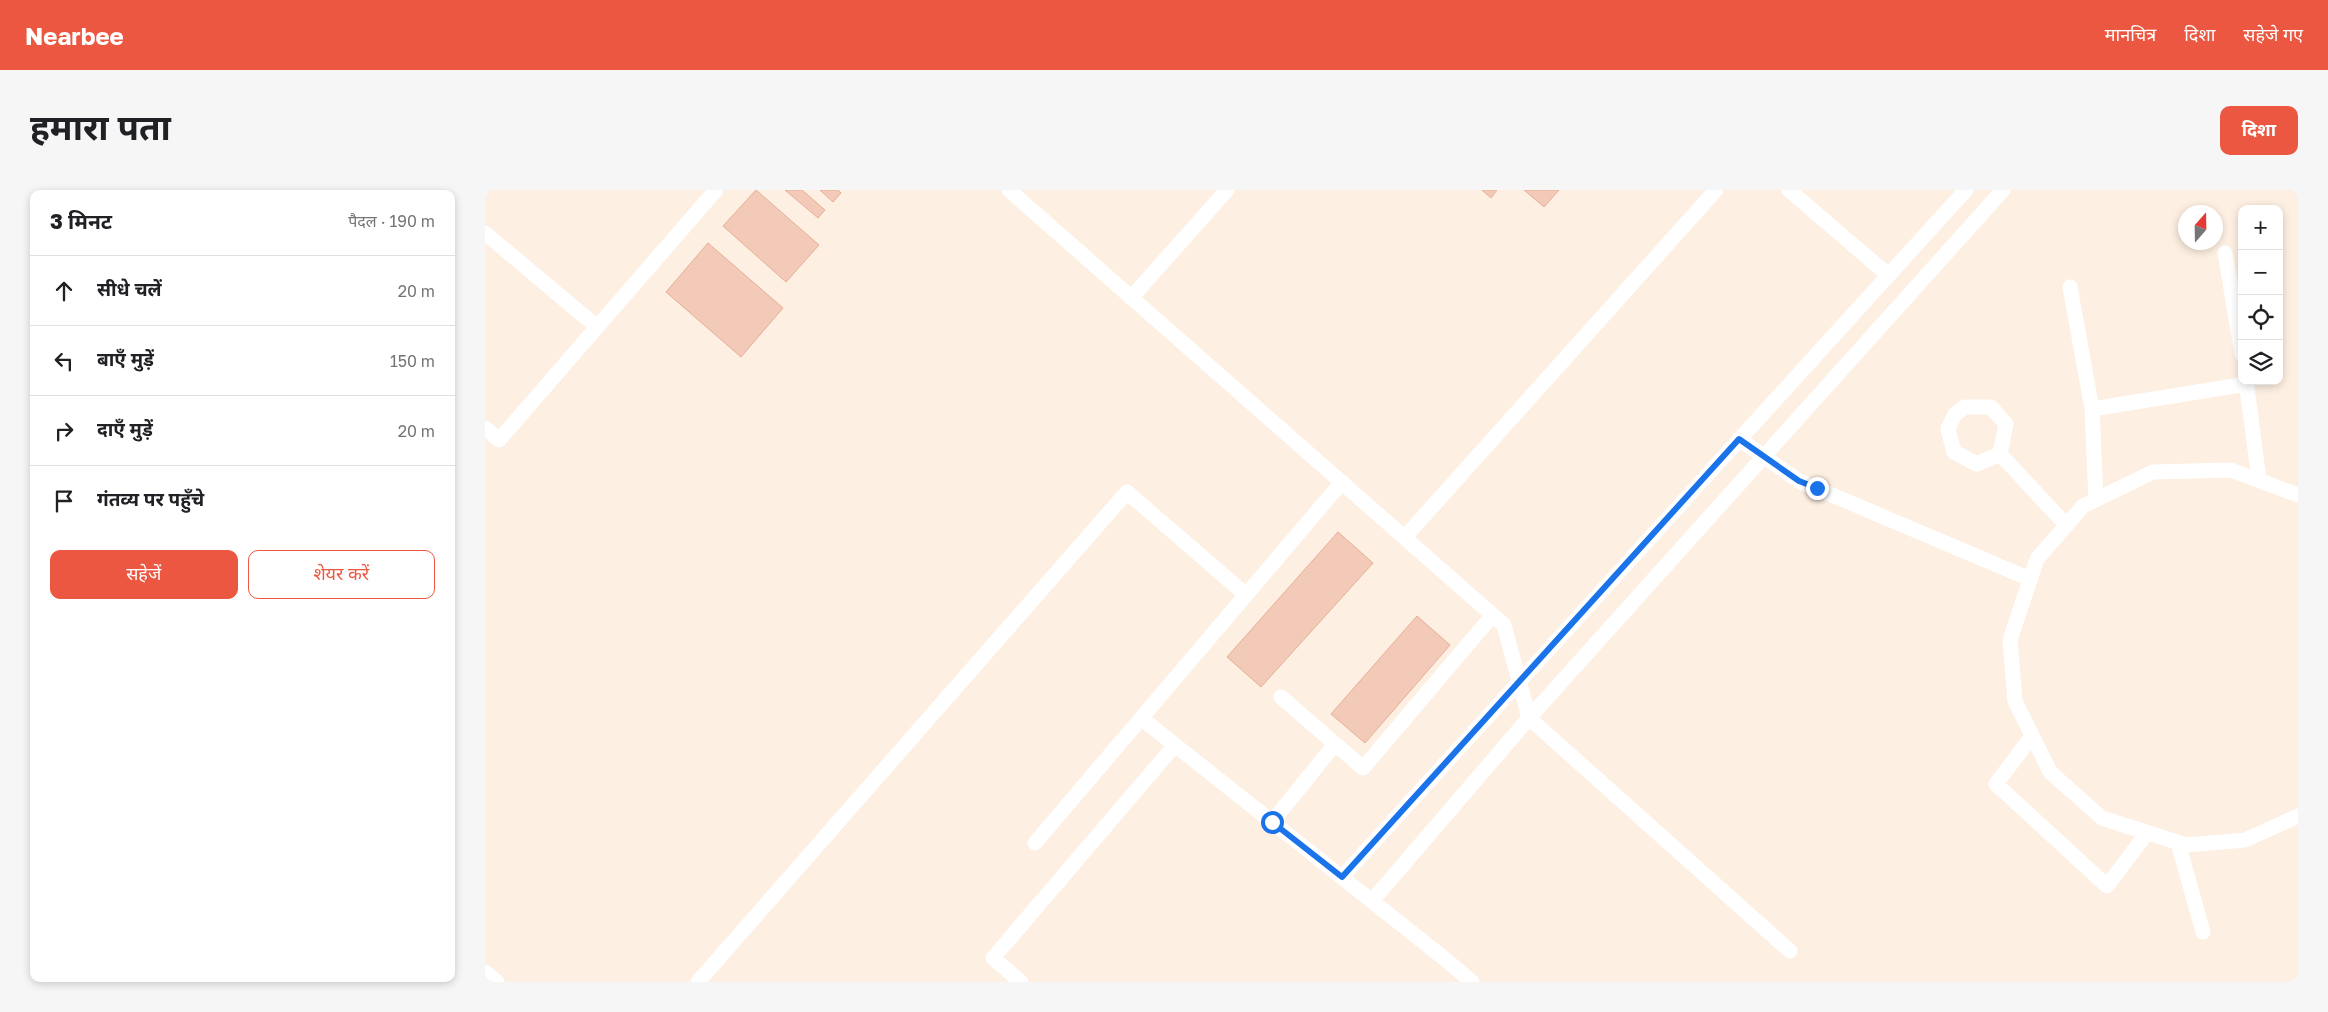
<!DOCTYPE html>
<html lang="hi">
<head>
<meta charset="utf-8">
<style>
  body { margin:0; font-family:"Golos Text","Noto Sans Devanagari",sans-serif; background:#f6f6f6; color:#202124 }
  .controls { position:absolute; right:15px; top:15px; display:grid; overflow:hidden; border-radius:10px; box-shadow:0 2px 8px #0003 }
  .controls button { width:45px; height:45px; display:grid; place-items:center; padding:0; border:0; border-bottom:1px solid #e0e0e0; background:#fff; color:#202124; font:25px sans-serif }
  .compass { position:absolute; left:1693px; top:15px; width:45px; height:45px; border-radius:50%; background:#fff; box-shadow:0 2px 8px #0003; rotate:20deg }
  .stop { position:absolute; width:15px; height:15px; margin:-11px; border:4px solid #1a73e8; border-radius:50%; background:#fff }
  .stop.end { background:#1a73e8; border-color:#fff; box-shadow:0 1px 5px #0008 }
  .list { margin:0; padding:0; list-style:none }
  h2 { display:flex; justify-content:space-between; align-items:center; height:65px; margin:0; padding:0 20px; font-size:21px }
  h2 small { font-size:16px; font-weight:400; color:#757577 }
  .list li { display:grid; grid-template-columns:32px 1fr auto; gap:15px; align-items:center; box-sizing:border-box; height:70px; padding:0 20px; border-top:1px solid #e0e0e0 }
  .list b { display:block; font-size:19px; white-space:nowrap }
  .list em { font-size:16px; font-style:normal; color:#757577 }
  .actions { display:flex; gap:10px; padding:15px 20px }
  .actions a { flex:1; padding:11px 0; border:1px solid #ec5741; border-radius:10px; text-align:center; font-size:18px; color:#ec5741 }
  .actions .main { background:#ec5741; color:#fff }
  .icon { flex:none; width:28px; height:28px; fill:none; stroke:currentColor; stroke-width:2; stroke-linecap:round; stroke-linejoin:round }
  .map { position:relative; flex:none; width:1813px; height:792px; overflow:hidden; border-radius:10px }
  header { display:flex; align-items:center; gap:30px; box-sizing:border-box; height:70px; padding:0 25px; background:#ec5741; color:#fff }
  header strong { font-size:24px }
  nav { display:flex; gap:28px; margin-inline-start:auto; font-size:18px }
  .intro { display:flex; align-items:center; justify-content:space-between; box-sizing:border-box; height:120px; padding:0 30px }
  h1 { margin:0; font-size:35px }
  .button { padding:12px 22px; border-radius:10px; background:#ec5741; color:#fff; font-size:18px; font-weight:700 }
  main { display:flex; gap:30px; padding:0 30px }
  aside { flex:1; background:#fff; border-radius:10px; box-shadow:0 2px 8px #0003 }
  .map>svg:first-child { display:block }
</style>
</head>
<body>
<header>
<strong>Nearbee</strong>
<nav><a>मानचित्र</a><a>दिशा</a><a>सहेजे गए</a></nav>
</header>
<div class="intro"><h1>हमारा पता</h1><a class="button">दिशा</a></div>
<main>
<aside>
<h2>3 मिनट<small>पैदल · 190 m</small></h2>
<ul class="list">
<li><svg class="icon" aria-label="ahead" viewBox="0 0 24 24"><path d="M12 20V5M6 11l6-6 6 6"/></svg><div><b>सीधे चलें</b></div><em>20 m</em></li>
<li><svg class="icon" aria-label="left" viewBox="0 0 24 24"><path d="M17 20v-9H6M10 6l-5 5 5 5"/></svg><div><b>बाएँ मुड़ें</b></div><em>150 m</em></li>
<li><svg class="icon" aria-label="right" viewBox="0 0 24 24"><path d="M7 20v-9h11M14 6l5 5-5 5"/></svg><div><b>दाएँ मुड़ें</b></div><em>20 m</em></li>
<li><svg class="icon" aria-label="arrive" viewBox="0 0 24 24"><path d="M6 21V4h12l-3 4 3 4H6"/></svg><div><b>गंतव्य पर पहुँचे</b></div></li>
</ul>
<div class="actions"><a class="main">सहेजें</a><a>शेयर करें</a></div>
</aside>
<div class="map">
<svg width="1813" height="792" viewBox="0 0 1813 792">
  <rect width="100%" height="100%" fill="#fdefe1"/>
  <path fill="#f3cab7" stroke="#e6ae97" d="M 271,0 L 334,55 L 301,92 L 238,36 Z
    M 300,0 L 317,0 L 340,20 L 333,28 Z
    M 335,0 L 353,0 L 356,3 L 348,12 Z
    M 997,0 L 1012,0 L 1006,8 Z
    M 1039,0 L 1074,0 L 1059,17 Z
    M 223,53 L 298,118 L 256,167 L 181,102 Z
    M 853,342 L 888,373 L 776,497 L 742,467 Z
    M 932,426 L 965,455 L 880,553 L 846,524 Z"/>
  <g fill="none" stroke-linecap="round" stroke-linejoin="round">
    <path stroke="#fff" stroke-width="15" d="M 524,0 L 1019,435 L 1044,528 L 1305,761
      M 1304,0 L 1403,85
      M 0,43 L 112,137
      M 1740,63 L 1757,164
      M 1585,97 L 1607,219 L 1611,310
      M 646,108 L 742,0
      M 1761,191 L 1774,290
      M 1480,217 L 1506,217 L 1521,234 L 1515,264 L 1492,274 L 1469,262 L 1463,239 L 1470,224 Z
      M 1607,219 L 1762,194
      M 0,238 L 14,250 L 231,0
      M 1254,249 L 1314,291 L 1545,389
      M 1515,264 L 1581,335
      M 1813,305 L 1746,280 L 1668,282 L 1598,316 L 1552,369 L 1525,450 L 1530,511 L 1565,582 L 1617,628 L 1701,655 L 1760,650 L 1813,626
      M 920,347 L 1231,0
      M 796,507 L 878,578 L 1007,426
      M 656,528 L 960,769 L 987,792
      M 1547,546 L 1511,594 L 1622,696 L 1662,643
      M 787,632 L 850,554
      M 550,653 L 857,292
      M 1693,653 L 1718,742
      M 857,687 L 1481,0
      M 887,711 L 1044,528 L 1518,0
      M 0,782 L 12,792
      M 213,792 L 642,302 L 761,405
      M 536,792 L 508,768 L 690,555"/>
  </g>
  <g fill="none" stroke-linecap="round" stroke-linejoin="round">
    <path stroke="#1a73e8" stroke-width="6" d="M 787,632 L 857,687 L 1254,249 L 1314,291 L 1332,298"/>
  </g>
</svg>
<div class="controls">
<button>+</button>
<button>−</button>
<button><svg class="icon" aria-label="locate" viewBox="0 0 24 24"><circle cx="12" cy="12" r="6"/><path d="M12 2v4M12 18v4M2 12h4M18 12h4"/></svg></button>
<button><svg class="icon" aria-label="layers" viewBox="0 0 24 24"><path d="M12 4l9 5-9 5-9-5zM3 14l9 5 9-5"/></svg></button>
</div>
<svg class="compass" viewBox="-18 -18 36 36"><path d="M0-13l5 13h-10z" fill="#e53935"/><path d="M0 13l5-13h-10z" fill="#757577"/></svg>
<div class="stop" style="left:787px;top:632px"></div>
<div class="stop end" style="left:1332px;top:298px"></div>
</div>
</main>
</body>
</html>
